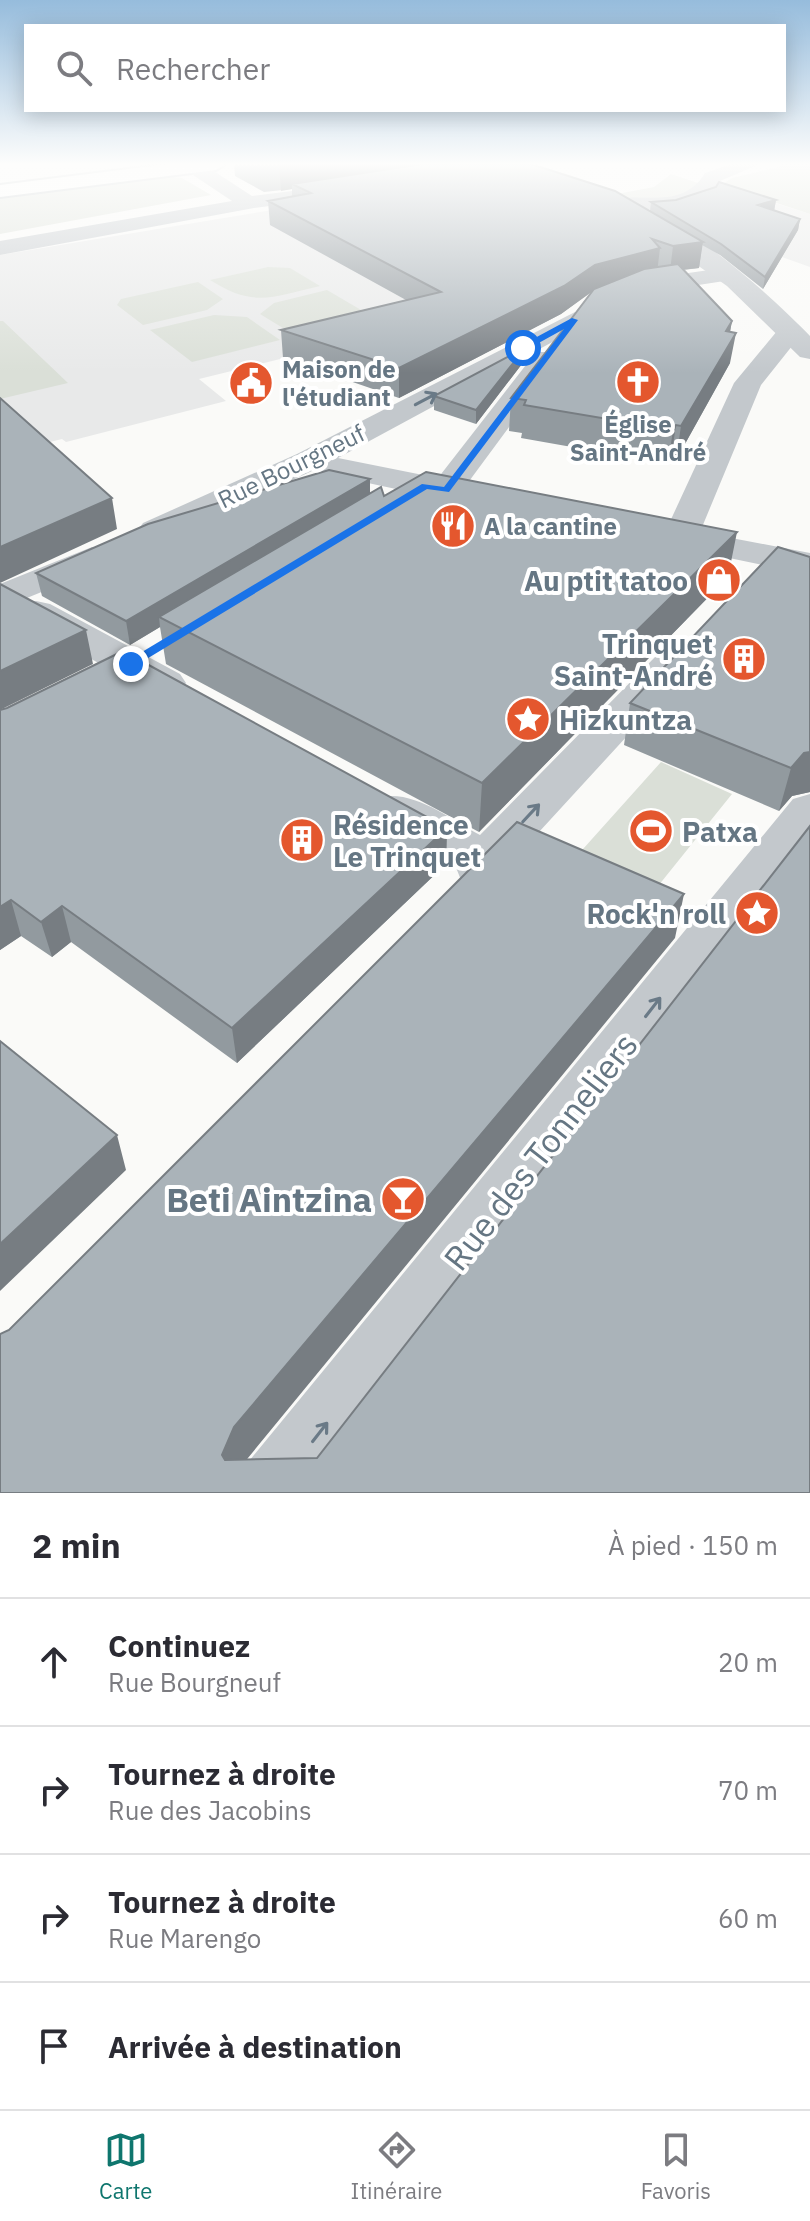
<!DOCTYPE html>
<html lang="fr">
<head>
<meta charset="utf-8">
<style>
  body { margin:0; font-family:"IBM Plex Sans",sans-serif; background:#f2f2f3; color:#2b2b33 }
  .stop { position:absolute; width:24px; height:24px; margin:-18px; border:6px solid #1a73e8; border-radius:50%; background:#fff }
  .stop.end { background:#1a73e8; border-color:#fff; box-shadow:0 2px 8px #0008 }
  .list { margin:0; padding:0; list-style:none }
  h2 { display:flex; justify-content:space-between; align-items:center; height:104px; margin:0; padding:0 32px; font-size:34px }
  h2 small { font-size:26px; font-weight:400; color:#7c7c81 }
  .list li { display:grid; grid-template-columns:52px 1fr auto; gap:24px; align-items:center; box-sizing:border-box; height:128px; padding:0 32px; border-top:2px solid #e1e1e2 }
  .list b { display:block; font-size:30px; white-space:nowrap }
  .list p { margin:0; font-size:26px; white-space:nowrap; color:#7c7c81 }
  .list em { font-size:26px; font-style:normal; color:#7c7c81 }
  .icon { flex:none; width:44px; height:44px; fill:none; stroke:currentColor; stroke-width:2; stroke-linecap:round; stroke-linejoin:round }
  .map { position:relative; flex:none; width:810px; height:1493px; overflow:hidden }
  .search { position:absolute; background:#fff; box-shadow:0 4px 20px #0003; left:24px; right:24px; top:24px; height:88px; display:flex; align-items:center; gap:20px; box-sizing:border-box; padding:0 28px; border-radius:0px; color:#7c7c81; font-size:30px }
  .sheet { height:616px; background:#fff }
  nav { display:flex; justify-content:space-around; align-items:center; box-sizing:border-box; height:112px; border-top:2px solid #e1e1e2; background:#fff; font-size:22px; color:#7c7c81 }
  nav a { display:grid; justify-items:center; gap:4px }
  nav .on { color:#0f766e }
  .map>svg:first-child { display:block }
</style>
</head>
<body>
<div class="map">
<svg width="810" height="1493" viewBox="0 0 810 1493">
  <rect width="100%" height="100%" fill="#fafaf8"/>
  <path fill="#e8e9e9" d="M 496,173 L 417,325 L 199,379 L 226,401 L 66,442 L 62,439 L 30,447 L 0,466 L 0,255 Z
    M 759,198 L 810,214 L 810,267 L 720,235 Z"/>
  <path fill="#dadfd7" d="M 780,164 L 810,164 L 810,214 L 721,185 L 732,178 L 783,166 Z
    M 671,174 L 698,183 L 687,196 L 638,202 L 617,194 L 654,187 Z
    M 163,176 L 182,178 L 211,195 L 0,234 L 0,198 Z
    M 268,267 L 290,268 L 320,286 C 272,297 254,308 210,280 Z
    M 198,282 L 223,299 L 207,310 L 143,325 L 117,305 L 121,299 Z
    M 327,290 L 373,317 L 296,336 L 260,314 L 274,303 Z
    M 214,315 L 247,317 L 280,340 L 192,362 L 150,330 Z
    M 0,321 L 3,321 L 68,383 L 0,399 Z
    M 661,762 L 732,794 L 642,906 L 566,868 Z"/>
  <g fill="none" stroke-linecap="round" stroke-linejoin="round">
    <g stroke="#b3babf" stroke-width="4">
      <path id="secondary" d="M 168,164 L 225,164 L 216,170 L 0,197 L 0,185 Z"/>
    </g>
    <path fill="#c3c8cc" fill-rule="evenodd" d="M 731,164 L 760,164 L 720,181 L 713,195 L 674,208 L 617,212 L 607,206 C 627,184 678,217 705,173 Z
      M 810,794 L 810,843 L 319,1493 L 234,1493 L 245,1466 L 793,799 Z"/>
    <path fill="#c3c8cc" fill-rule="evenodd" d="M 186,164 L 203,164 L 252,196 L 332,186 L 342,192 L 332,198 L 254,208 L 0,255 L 0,241 L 232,201 L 187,171 Z
      M 723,268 L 735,275 L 731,280 L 633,295 L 621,288 L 633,281 Z
      M 575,312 L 588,320 L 584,325 L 338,458 L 438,478 L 536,352 L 556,352 L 560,358 L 467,484 L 478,487 L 483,494 L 478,501 L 466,504 L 312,471 L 167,537 L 155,540 L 143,537 L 138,530 L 143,523 L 297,454 Z
      M 791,323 L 804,331 L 761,385 L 700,532 L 810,553 L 810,575 L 662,544 L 657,537 L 667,528 L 734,383 L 782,325 Z
      M 92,547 L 105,550 L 110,558 L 105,566 L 0,609 L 0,584 Z
      M 36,601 L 50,604 L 180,674 L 186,683 L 180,692 L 165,695 L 150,692 L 22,620 L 17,612 L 22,604 Z
      M 670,653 L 684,656 L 690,665 L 684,674 L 495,880 L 478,885 L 461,880 L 455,865 L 377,820 L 371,809 L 377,798 C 413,788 449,819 480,835 L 656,656 Z"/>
    <path fill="#c3c8cc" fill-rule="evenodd" d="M 651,216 C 695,226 777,302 810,336 L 810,359 L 800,357 L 727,286 L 643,227 L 640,222 L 643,217 Z"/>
    <use href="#secondary" fill="#fff" fill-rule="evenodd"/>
  </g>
  <path fill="#929a9f" d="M 234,164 L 531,164 L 650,211 L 651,202 L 776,200 L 774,211 L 800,219 L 798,230 L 763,289 L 720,255 L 702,245 L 699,268 L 683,270 L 732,321 L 730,332 L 730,363 L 676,460 L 671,459 L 668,464 L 521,438 L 522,433 L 509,431 L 511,398 L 592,291 L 561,314 L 399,398 L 283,358 L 281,330 L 406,300 L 270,225 L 268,201 L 292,197 L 292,189 L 264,192 L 235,176 Z
    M 526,347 L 525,360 L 476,424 L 434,410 L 434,396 Z
    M 370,479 L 370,494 L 384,496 L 728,577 L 479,832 L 166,664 L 160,627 L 130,645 L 42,596 L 36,573 Z
    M 810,557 L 810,792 L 792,796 L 779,811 L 624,745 L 630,703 Z
    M 0,710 L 447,828 L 446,864 L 237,1063 L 71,942 L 52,957 L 21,936 L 0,950 Z"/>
  <path fill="#777d82" d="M 279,164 L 451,164 L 292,184 L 292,189 L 281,191 Z
    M 776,200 L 774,211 L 758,205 Z
    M 800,219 L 798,230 L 763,289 L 765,277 Z
    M 703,242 L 699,268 L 670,271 L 673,246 Z
    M 660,248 L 657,273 L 593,291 L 561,314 L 399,398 L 399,368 L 595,265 Z
    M 732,321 L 727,347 L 736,333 L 730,363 L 676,460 L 681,426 L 726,331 Z
    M 526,347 L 525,360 L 476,424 L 476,410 Z
    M 676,425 L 671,459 L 668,464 L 673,430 Z
    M 370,479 L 370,501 L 159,617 L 160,627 L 130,645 L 126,621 Z
    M 112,498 L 117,529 L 0,583 L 0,547 Z
    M 737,532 L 728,577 L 479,832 L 482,783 Z
    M 86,630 L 93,664 L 0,710 L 0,671 Z
    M 810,752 L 810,792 L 792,796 L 779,811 L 791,768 L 804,753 Z
    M 447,828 L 446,864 L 237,1063 L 232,1028 Z
    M 684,894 L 675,938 L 243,1464 L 231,1492 L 222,1455 L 234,1427 Z
    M 11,900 L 21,936 L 0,950 L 0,907 Z
    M 62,906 L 71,942 L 52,957 L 41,922 Z
    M 117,1135 L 126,1170 L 0,1291 L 0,1244 Z"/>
  <path fill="#aab3b9" stroke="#777d82" stroke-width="2" d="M 422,164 L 531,164 L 615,191 L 703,242 L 673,246 L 652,239 L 660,248 L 595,265 L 564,286 L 399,368 L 281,330 L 441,292 L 268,201 L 311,193 L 292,184 Z
    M 719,182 L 776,200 L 758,205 L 800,219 L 765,277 L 721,244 L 651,202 L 676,200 L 716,187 Z
    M 678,264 L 732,321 L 726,331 L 736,333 L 681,426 L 676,425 L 673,430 L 524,405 L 526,400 L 511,398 L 594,289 L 644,269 Z
    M 526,347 L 476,410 L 434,396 Z
    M 0,398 L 112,498 L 0,547 Z
    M 329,470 L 370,479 L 126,621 L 36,573 L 148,524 Z
    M 426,472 L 737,532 L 482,783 L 159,617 L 381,487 L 384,496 Z
    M 778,547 L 810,557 L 810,752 L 804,753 L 791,768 L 630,703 Z
    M 0,584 L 86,630 L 0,671 Z
    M 123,651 L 447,828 L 232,1028 L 62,906 L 41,922 L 11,900 L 0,907 L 0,710 L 7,708 Z
    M 517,822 L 684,894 L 234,1427 L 222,1455 L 225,1460 L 317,1458 L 810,826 L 810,1493 L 0,1493 L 0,1334 L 9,1330 Z
    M 0,1041 L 117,1135 L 0,1244 Z"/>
  <defs><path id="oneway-shaft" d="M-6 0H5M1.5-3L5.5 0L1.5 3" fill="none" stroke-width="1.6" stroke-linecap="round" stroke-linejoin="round" transform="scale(2)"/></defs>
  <g stroke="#6a7a87">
    <use href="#oneway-shaft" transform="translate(426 399) rotate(-28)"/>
    <use href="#oneway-shaft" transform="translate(531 813) rotate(-47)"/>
    <use href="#oneway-shaft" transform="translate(653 1007) rotate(-52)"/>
    <use href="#oneway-shaft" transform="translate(320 1432) rotate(-52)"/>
  </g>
  <linearGradient id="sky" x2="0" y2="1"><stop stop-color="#96bcdc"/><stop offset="0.44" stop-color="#fdfdfc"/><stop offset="1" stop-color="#fdfdfc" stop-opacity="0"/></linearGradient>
  <rect width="810" height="373" fill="url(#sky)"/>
  <path fill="#1a73e8" d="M 572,318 L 578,320 L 449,492 L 427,489 L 135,666 L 127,666 L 127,661 L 422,484 L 444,487 L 564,329 L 526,350 L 520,350 L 520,346 Z"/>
  <defs>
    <g id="church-disc" transform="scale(2.3)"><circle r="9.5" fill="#e4572e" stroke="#fff"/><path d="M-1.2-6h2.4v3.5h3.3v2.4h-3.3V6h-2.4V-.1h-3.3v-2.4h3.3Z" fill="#fff"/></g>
    <g id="civic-disc" transform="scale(2.3)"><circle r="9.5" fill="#e4572e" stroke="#fff"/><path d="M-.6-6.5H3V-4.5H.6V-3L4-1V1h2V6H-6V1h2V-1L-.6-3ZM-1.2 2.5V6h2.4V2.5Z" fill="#fff"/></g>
    <g id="restaurant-disc" transform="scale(2.3)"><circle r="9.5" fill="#e4572e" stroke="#fff"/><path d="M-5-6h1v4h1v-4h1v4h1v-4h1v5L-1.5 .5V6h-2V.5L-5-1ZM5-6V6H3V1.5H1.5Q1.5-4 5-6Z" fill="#fff"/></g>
    <g id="shop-disc" transform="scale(2.3)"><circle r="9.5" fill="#e4572e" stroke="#fff"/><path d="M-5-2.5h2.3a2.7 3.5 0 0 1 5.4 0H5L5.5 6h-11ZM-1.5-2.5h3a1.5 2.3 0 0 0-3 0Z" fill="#fff"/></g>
    <g id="building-disc" transform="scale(2.3)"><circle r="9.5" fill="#e4572e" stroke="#fff"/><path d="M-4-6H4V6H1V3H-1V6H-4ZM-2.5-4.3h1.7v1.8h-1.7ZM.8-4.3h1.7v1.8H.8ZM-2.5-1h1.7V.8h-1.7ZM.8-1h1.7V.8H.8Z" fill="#fff"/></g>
    <g id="sight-disc" transform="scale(2.3)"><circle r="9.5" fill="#e4572e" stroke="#fff"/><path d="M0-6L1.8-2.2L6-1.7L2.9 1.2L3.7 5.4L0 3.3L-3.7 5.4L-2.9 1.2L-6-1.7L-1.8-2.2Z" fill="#fff"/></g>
    <g id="stadium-disc" transform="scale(2.3)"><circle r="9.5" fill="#e4572e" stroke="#fff"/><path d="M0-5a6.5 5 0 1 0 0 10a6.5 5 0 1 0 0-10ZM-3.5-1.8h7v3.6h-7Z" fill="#fff"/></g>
    <g id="bar-disc" transform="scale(2.3)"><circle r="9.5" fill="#e4572e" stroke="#fff"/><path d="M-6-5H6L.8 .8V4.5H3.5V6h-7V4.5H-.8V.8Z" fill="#fff"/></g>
  </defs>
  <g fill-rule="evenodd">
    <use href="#church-disc" x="638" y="382"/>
    <use href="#civic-disc" x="251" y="383"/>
    <use href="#restaurant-disc" x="453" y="526"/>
    <use href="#shop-disc" x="719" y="580"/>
    <use href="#building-disc" x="744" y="659"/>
    <use href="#sight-disc" x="528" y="719"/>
    <use href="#stadium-disc" x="651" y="831"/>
    <use href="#building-disc" x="302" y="840"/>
    <use href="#sight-disc" x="757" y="913"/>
    <use href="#bar-disc" x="403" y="1199"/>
  </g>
  <g text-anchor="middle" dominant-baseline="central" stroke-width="8" stroke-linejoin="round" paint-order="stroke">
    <g font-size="24" font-weight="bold" fill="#657683" stroke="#fff" text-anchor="start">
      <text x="282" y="369">Maison de<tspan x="282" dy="28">l'étudiant</tspan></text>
      <text x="638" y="424" text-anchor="middle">Église<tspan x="638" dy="28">Saint-André</tspan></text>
      <text x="484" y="526">A la cantine</text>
    </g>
    <g font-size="24" fill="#657683" stroke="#fff">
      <text transform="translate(291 466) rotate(-26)">Rue Bourgneuf</text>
    </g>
    <g font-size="28" font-weight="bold" fill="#657683" stroke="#fff" text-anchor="end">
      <text x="688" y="580">Au ptit tatoo</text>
      <text x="713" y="643">Trinquet<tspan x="713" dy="32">Saint-André</tspan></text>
      <text x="559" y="719" text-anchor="start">Hizkuntza</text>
      <text x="333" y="824" text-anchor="start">Résidence<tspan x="333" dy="32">Le Trinquet</tspan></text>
      <text x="682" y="831" text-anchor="start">Patxa</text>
      <text x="726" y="913">Rock'n roll</text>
    </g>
    <g font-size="34" fill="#657683" stroke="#fff">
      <text transform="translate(540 1151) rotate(-52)">Rue des Tonneliers</text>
    </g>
    <g font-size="34" font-weight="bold" fill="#657683" stroke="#fff" text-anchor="end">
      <text x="372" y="1199">Beti Aintzina</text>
    </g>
  </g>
</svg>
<div class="stop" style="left:523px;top:348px"></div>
<div class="stop end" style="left:131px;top:664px"></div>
<div class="search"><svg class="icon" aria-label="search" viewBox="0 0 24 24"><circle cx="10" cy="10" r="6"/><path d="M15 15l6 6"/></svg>Rechercher</div>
</div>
<section class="sheet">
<h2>2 min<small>À pied · 150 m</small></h2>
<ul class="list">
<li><svg class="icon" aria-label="ahead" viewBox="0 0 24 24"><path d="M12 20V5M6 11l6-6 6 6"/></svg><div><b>Continuez</b><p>Rue Bourgneuf</p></div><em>20 m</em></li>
<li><svg class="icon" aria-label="right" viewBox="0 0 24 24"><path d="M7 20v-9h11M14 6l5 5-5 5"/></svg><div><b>Tournez à droite</b><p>Rue des Jacobins</p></div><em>70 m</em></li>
<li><svg class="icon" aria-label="right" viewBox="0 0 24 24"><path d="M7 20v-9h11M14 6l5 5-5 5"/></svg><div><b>Tournez à droite</b><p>Rue Marengo</p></div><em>60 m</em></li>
<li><svg class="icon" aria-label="arrive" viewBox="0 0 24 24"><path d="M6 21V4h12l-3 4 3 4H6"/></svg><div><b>Arrivée à destination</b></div></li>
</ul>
</section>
<nav>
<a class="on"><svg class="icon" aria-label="map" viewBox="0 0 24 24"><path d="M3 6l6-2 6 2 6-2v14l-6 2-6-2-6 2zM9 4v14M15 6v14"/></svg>Carte</a>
<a><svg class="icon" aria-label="directions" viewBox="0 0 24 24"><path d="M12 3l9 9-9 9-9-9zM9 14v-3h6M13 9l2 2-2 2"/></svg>Itinéraire</a>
<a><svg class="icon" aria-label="saved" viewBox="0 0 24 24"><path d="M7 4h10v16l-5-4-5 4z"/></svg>Favoris</a>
</nav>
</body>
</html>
